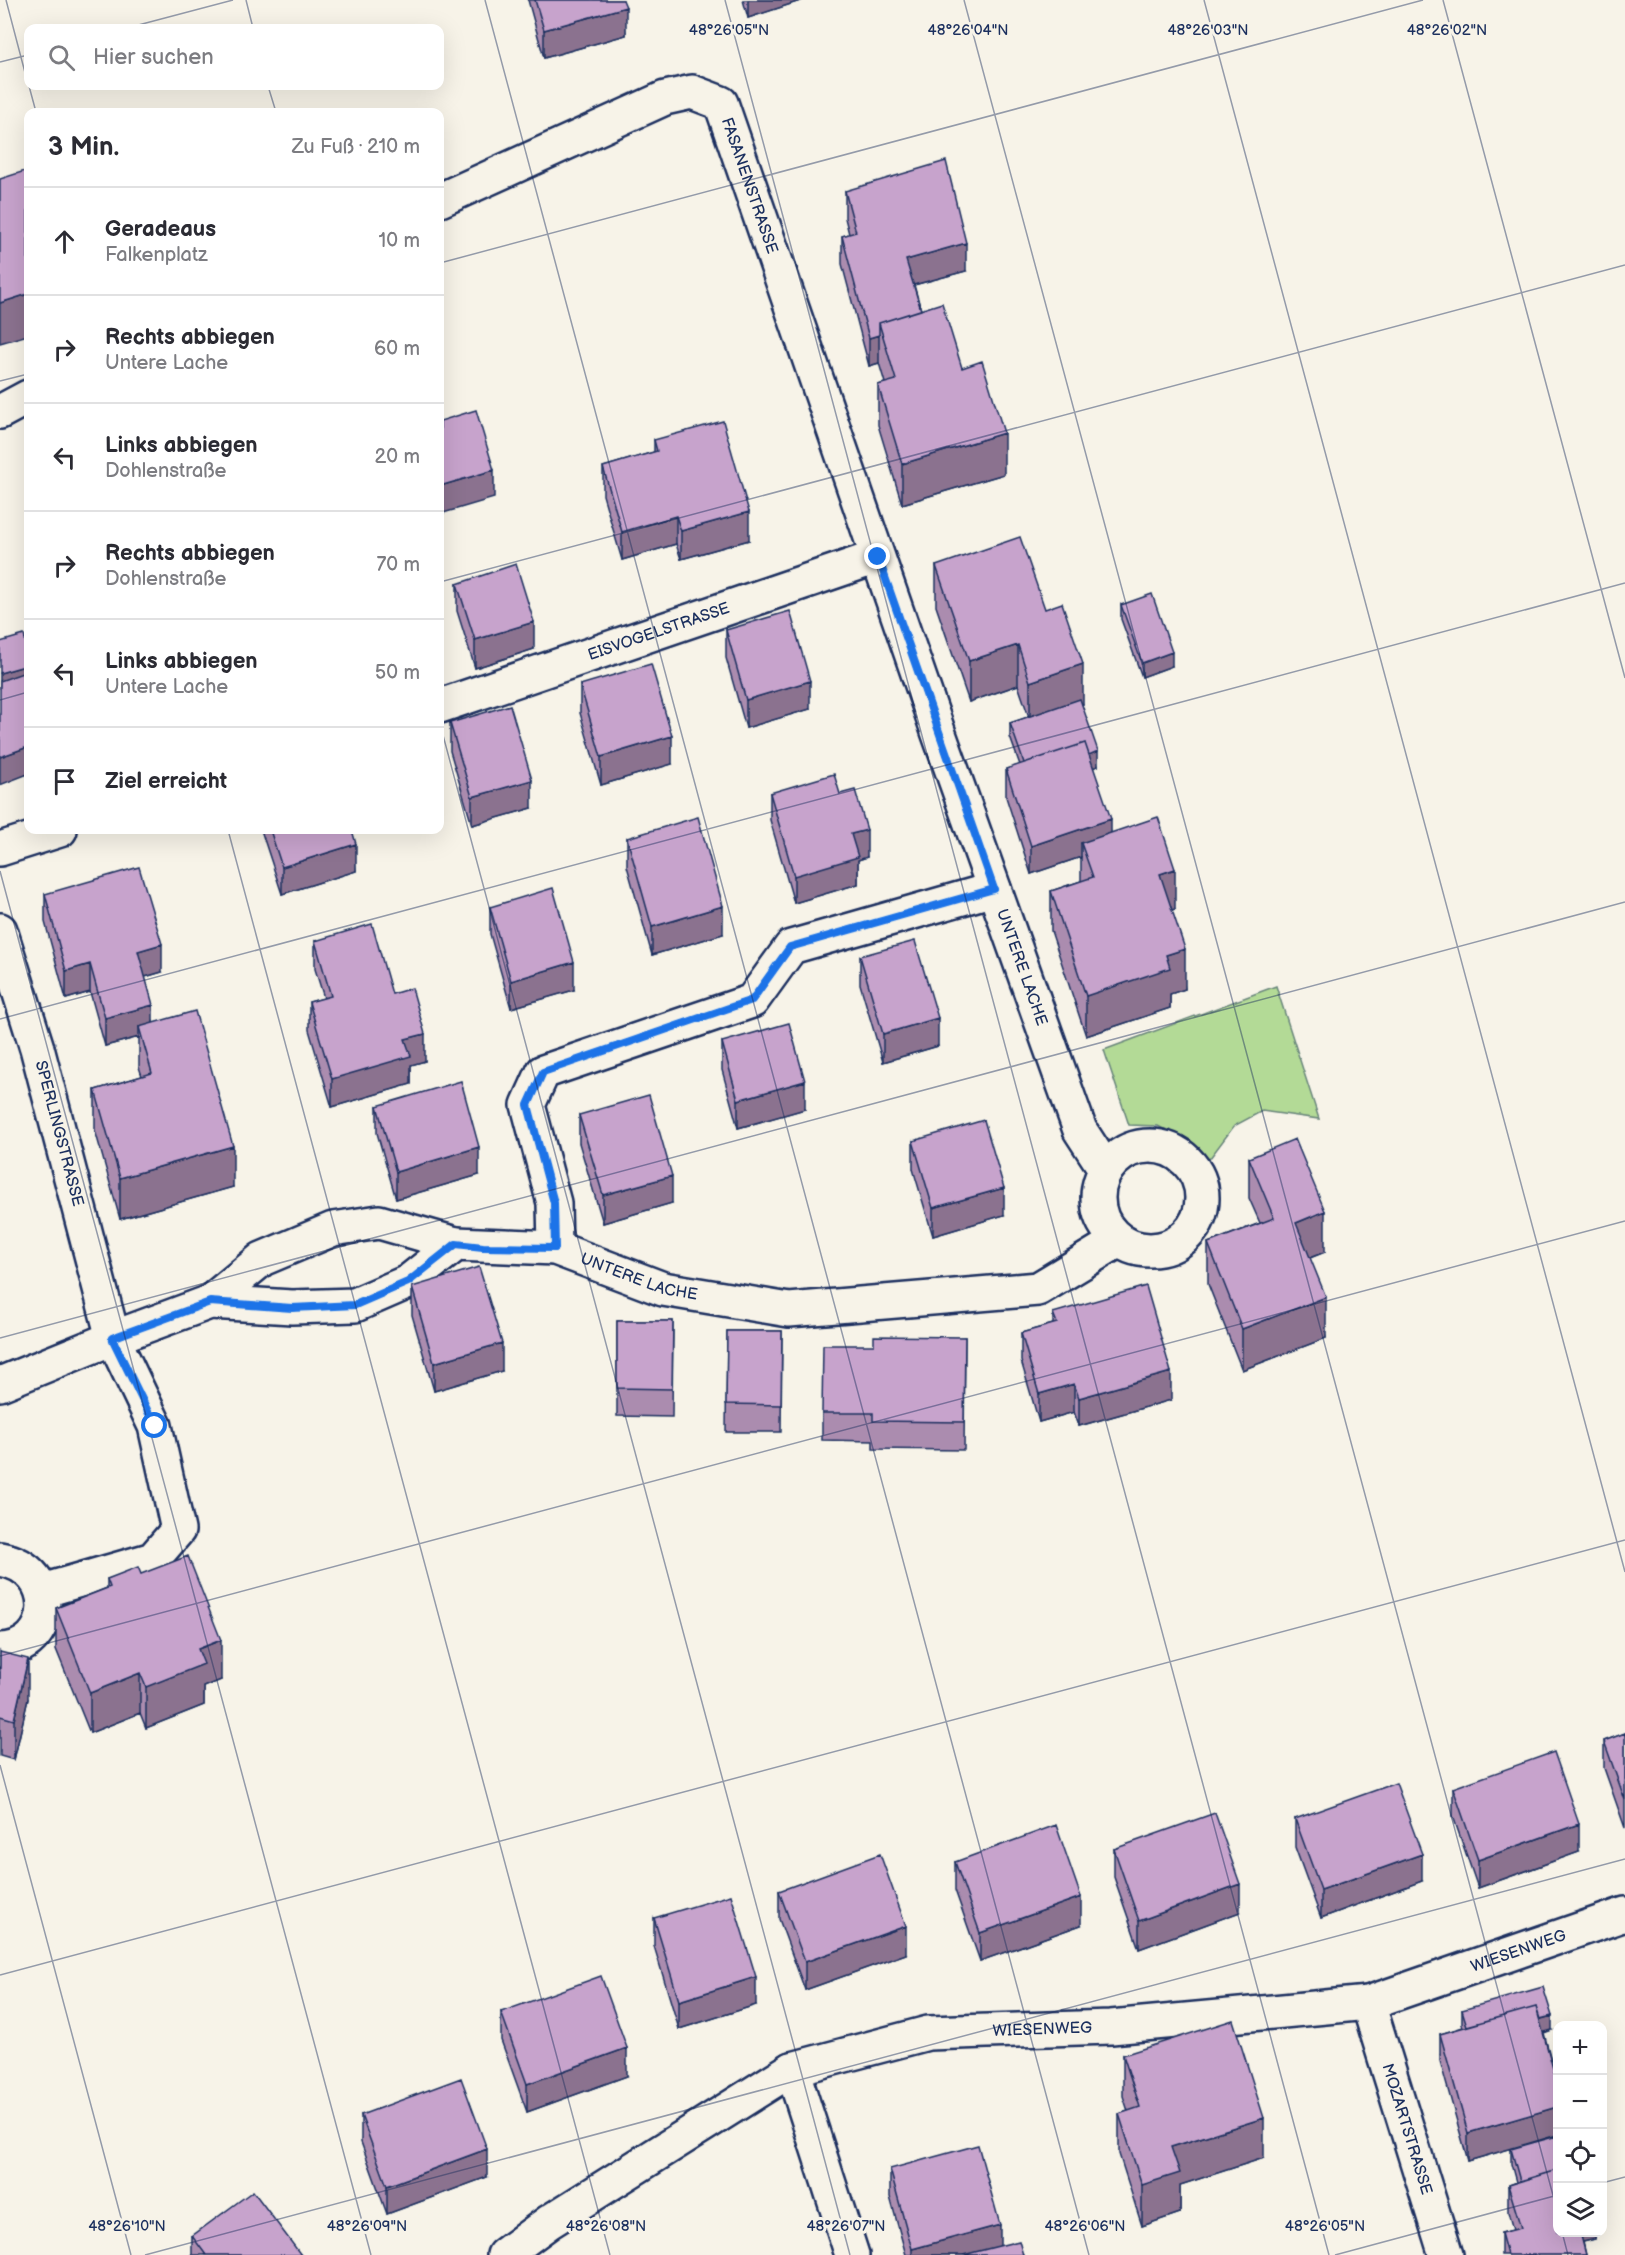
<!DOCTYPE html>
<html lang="de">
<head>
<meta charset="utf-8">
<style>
  body { margin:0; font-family:"Balsamiq Sans",sans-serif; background:#f7f7f7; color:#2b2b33 }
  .controls { position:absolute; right:18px; bottom:18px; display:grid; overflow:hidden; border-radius:12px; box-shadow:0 6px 24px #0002 }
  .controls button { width:54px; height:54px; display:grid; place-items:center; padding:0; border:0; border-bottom:2px solid #e1e1e2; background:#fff; color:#2b2b33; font:30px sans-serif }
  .stop { position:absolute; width:18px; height:18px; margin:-14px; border:4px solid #1a73e8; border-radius:50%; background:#fff }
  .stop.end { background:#1a73e8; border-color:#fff; box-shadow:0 2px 6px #0008 }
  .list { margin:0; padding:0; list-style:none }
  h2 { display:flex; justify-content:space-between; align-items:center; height:78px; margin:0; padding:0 24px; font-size:26px }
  h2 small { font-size:20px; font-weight:400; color:#7c7c81 }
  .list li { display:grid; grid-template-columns:39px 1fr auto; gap:18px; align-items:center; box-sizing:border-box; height:108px; padding:0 24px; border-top:2px solid #e1e1e2 }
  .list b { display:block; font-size:22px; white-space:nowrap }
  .list p { margin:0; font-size:20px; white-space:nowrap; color:#7c7c81 }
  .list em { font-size:20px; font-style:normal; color:#7c7c81 }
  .icon { flex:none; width:33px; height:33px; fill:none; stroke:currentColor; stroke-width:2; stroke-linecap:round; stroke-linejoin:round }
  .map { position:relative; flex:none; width:1625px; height:2255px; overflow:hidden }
  .search { position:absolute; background:#fff; box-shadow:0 6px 24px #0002; left:24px; top:24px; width:420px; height:66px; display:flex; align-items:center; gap:15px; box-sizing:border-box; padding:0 21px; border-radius:12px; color:#7c7c81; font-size:22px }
  .panel { position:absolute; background:#fff; box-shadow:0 6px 24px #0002; left:24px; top:108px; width:420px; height:726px; border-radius:12px }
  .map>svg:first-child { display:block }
</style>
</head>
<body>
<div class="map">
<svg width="1625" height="2255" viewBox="0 0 1625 2255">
  <rect width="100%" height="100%" fill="#f7f3e8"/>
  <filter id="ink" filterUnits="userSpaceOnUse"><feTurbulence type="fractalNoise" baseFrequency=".0167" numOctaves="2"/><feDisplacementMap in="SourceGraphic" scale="12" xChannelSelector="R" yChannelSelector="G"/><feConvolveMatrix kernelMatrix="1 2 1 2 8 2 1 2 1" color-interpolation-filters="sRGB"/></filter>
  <g filter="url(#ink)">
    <path fill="#b3da96" stroke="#67847a" stroke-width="1.5" d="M 1276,986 L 1319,1119 L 1262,1111 L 1234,1126 L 1207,1162 L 1186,1140 L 1158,1126 L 1129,1125 L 1104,1050 Z"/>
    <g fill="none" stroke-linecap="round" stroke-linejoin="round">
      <g stroke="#1b2f5e" stroke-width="38">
        <g id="minor">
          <path id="s1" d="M 440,200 L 665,98 L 692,92 L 721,103 L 939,734 L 1080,1130 L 1106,1170"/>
          <path d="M 0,412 L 28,397"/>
          <path id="s2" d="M 440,706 L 877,557"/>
          <path d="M 0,849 L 60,830"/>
          <path id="s3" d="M 0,930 L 37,1048 L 113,1338 L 155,1426 L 178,1530 L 153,1559 L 42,1591"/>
          <circle cx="1150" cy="1198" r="52"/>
          <path d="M 555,1248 L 554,1203 L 528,1105 L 543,1072 L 752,1001 L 791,947 L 994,889"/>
          <path d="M 210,1302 L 262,1259 L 333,1229 L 379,1222 L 456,1244"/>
          <path id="s4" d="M 0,1384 L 113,1338 L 210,1302 L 292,1307 L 355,1305 L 408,1282 L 456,1244 L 555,1248 L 663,1289 L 789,1310 L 1038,1289 L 1119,1240"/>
          <path d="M 0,1559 C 62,1569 55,1650 0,1650"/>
          <path id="s5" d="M 1368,2003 L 1446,2255"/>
          <path d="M 792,2069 L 852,2255"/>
          <path id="s6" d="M 504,2255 L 549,2222 L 792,2069 L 928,2033 L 1111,2027 L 1368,2003 L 1625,1914"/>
        </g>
      </g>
      <use href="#minor" stroke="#f7f3e8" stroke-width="33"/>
    </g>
    <path fill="#ab8caf" stroke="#1b2f5e" stroke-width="1.5" d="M 528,0 L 623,0 L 626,35 L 544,58 Z
      M 743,0 L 803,0 L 748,18 Z
      M 845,191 L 966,271 L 914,285 L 921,310 L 962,368 L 1004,474 L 902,504 L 878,425 L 878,385 L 885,383 L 879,363 L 869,366 L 842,264 L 842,236 L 849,234 L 845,218 Z
      M 654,440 L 749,540 L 681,559 L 676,544 L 622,560 L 603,495 L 603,467 L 654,452 Z
      M 936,566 L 1045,609 L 1083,704 L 1082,705 L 1098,766 L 1093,767 L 1111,833 L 1175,909 L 1172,910 L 1185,989 L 1170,994 L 1170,1008 L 1086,1036 L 1051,931 L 1051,891 L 1081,881 L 1081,857 L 1031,874 L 1006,797 L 1006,769 L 1020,765 L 1010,737 L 1010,723 L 1029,717 L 1018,685 L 969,702 L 936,606 Z
      M 457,584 L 534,649 L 475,668 L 457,611 Z
      M 1121,605 L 1172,666 L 1142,677 L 1121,619 Z
      M 726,630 L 810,709 L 746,728 L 726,658 Z
      M 580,685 L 672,764 L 601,785 L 580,713 Z
      M 450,723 L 532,808 L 472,825 L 450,751 Z
      M 770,793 L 840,794 L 867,857 L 858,860 L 858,884 L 794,903 L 770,820 Z
      M 261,830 L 352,830 L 356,871 L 282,894 Z
      M 627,838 L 723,934 L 652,955 L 627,866 Z
      M 45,894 L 162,972 L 145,977 L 153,1023 L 233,1187 L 120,1219 L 95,1130 L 95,1090 L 142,1076 L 139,1067 L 139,1037 L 105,1046 L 90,992 L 66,999 L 45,922 Z
      M 490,907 L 574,990 L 511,1008 L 490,934 Z
      M 315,941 L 392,994 L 425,1061 L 411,1065 L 411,1084 L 332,1107 L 309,1030 L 309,1002 L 324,998 L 315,969 Z
      M 860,956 L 938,1046 L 883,1062 L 860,984 Z
      M 722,1042 L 805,1109 L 738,1128 L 722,1070 Z
      M 377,1106 L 479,1175 L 396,1199 L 377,1133 Z
      M 579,1115 L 672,1203 L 603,1223 L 579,1143 Z
      M 913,1141 L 1004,1215 L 933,1236 L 913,1169 Z
      M 1249,1158 L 1325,1252 L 1310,1258 L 1326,1338 L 1242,1370 L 1208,1284 L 1208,1243 L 1260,1223 L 1249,1198 Z
      M 412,1287 L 502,1371 L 434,1391 L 412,1315 Z
      M 1053,1313 L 1171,1400 L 1079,1426 L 1074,1412 L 1039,1422 L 1021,1361 L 1021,1333 L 1053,1324 Z
      M 617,1321 L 673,1321 L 672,1417 L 617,1416 Z
      M 727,1331 L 782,1331 L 781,1432 L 726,1432 Z
      M 965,1337 L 964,1450 L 873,1449 L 873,1441 L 822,1440 L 822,1413 L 874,1345 Z
      M 141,1574 L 221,1680 L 204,1687 L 204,1705 L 146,1728 L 140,1713 L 90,1733 L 56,1649 L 56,1608 L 107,1588 L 107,1579 Z
      M 0,1652 L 28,1699 L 14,1760 L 0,1756 Z
      M 1625,1733 L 1625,1828 L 1604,1768 L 1604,1741 Z
      M 1453,1788 L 1579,1852 L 1478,1888 L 1453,1816 Z
      M 1295,1819 L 1422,1881 L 1321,1918 L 1295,1847 Z
      M 1114,1849 L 1240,1912 L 1139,1949 L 1114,1877 Z
      M 955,1862 L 1081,1925 L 980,1961 L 955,1890 Z
      M 779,1891 L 906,1954 L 805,1990 L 779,1919 Z
      M 654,1918 L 756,2005 L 679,2029 L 654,1946 Z
      M 1462,2010 L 1552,2030 L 1544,2033 L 1557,2083 L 1557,2135 L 1468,2161 L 1440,2061 L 1440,2034 L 1463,2027 L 1462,2024 Z
      M 501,2012 L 627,2076 L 527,2112 L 501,2040 Z
      M 1123,2055 L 1264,2158 L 1180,2185 L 1180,2213 L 1142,2226 L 1119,2154 L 1119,2114 L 1128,2111 L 1123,2096 Z
      M 361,2115 L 487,2177 L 387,2214 L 361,2142 Z
      M 1511,2149 L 1595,2232 L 1595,2239 L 1583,2242 L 1586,2255 L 1501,2255 L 1501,2233 L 1513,2230 L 1508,2212 L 1508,2185 L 1516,2182 L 1511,2164 Z
      M 890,2169 L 1000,2246 L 1023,2255 L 906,2255 L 890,2197 Z
      M 192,2236 L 301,2255 L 192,2255 Z"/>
    <path fill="#8b728f" stroke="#1b2f5e" stroke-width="1.5" d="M 748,0 L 803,0 L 748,18 Z
      M 626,7 L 626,35 L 544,58 L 544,30 Z
      M 966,243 L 966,271 L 906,287 L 906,260 Z
      M 28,294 L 28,335 L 0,343 L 0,303 Z
      M 879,335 L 879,363 L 869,366 L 869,338 Z
      M 1004,433 L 1004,474 L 902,504 L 902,464 Z
      M 494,470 L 494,498 L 440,514 L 440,486 Z
      M 749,512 L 749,540 L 681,559 L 681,531 Z
      M 676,516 L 676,544 L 622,560 L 622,532 Z
      M 534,622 L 534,649 L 475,668 L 475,640 Z
      M 1018,645 L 1018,685 L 969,702 L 969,661 Z
      M 1172,652 L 1172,666 L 1142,677 L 1142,663 Z
      M 1083,664 L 1083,704 L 1030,722 L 1030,682 Z
      M 28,665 L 28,679 L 0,688 L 0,673 Z
      M 810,681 L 810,709 L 746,728 L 746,700 Z
      M 672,736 L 672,764 L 601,785 L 601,757 Z
      M 28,747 L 28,774 L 0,785 L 0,757 Z
      M 1098,751 L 1098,766 L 1028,790 L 1028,775 Z
      M 532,780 L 532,808 L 472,825 L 472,797 Z
      M 1111,819 L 1111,846 L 1081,843 L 1081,857 L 1031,874 L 1031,846 Z
      M 867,830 L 867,857 L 858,860 L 858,884 L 794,903 L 794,876 L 851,834 Z
      M 356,844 L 356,871 L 282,894 L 282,867 Z
      M 1175,869 L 1175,909 L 1160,914 L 1160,874 Z
      M 723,906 L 723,934 L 652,955 L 652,927 Z
      M 162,944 L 162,972 L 138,979 L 138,951 Z
      M 1185,949 L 1185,989 L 1170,994 L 1170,1008 L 1086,1036 L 1086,996 L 1166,955 Z
      M 574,962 L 574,990 L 511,1008 L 511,981 Z
      M 90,964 L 90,992 L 66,999 L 66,971 Z
      M 153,1005 L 153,1033 L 139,1027 L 139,1037 L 105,1046 L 105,1018 Z
      M 938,1018 L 938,1046 L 883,1062 L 883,1034 Z
      M 425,1034 L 425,1061 L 411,1065 L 411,1084 L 332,1107 L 332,1079 L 405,1039 Z
      M 805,1081 L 805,1109 L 738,1128 L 738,1100 Z
      M 233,1146 L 233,1187 L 120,1219 L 120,1178 Z
      M 479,1147 L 479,1175 L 396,1199 L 396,1172 Z
      M 672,1176 L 672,1203 L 603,1223 L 603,1195 Z
      M 1004,1188 L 1004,1215 L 933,1236 L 933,1208 Z
      M 1325,1211 L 1325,1252 L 1296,1263 L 1296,1223 Z
      M 1326,1297 L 1326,1338 L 1242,1370 L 1242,1329 Z
      M 502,1343 L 502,1371 L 434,1391 L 434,1363 Z
      M 1171,1372 L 1171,1400 L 1079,1426 L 1079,1398 Z
      M 1074,1384 L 1074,1412 L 1039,1422 L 1039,1394 Z
      M 221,1640 L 221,1680 L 204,1687 L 204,1705 L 146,1728 L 146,1687 L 198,1649 Z
      M 28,1659 L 28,1699 L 14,1760 L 14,1720 Z
      M 140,1673 L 140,1713 L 90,1733 L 90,1693 Z
      M 1579,1824 L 1579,1852 L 1478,1888 L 1478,1860 Z
      M 1422,1854 L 1422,1881 L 1321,1918 L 1321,1890 Z
      M 1240,1884 L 1240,1912 L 1139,1949 L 1139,1921 Z
      M 1081,1897 L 1081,1925 L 980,1961 L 980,1933 Z
      M 906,1926 L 906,1954 L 805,1990 L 805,1962 Z
      M 756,1977 L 756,2005 L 679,2029 L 679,2001 Z
      M 1552,2016 L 1552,2030 L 1471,2053 L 1471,2039 Z
      M 627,2048 L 627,2076 L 527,2112 L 527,2084 Z
      M 1557,2107 L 1557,2135 L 1468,2161 L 1468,2133 Z
      M 1264,2118 L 1264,2158 L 1180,2185 L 1180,2213 L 1142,2226 L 1142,2185 L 1171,2147 Z
      M 487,2149 L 487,2177 L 387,2214 L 387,2186 Z
      M 1000,2225 L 1000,2253 L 992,2255 L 912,2255 L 912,2249 Z
      M 1575,2232 L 1595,2232 L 1595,2239 L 1575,2244 Z"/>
    <path fill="#c7a3cc" stroke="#1b2f5e" stroke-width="1.5" d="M 535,0 L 623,0 L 626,7 L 544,30 Z
      M 946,161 L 966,243 L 906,260 L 921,310 L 879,323 L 879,335 L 869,338 L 842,236 L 856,232 L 845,191 Z
      M 28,170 L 28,294 L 0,303 L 0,179 Z
      M 942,303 L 962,368 L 982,361 L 1004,433 L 902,464 L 878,385 L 896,380 L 879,323 Z
      M 476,410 L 494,470 L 440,486 L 440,421 Z
      M 723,421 L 749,512 L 681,531 L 676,516 L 622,532 L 603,467 L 657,451 L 654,440 Z
      M 1020,537 L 1045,609 L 1062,603 L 1083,664 L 1030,682 L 1018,645 L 969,661 L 936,566 Z
      M 516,564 L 534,622 L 475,640 L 457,584 Z
      M 1152,594 L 1172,652 L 1142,663 L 1121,605 Z
      M 790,611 L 810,681 L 746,700 L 726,630 Z
      M 24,635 L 28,652 L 28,665 L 0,673 L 0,642 Z
      M 651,664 L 672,736 L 601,757 L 580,685 Z
      M 28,671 L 28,747 L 0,757 L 0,681 Z
      M 1080,699 L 1098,751 L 1089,755 L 1085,743 L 1024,763 L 1010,723 Z
      M 510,705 L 532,780 L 472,797 L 450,723 Z
      M 1085,743 L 1111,819 L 1031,846 L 1006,769 Z
      M 834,774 L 840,794 L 855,790 L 867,830 L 851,834 L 858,857 L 794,876 L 770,793 Z
      M 698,817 L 723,906 L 652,927 L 627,838 Z
      M 1158,817 L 1175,869 L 1160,874 L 1185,949 L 1166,955 L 1170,968 L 1086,996 L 1051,891 L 1093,877 L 1081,843 Z
      M 270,830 L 352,830 L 356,844 L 282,867 Z
      M 139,867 L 162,944 L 138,951 L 153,1005 L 105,1018 L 90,964 L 66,971 L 45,894 Z
      M 553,888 L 574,962 L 511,981 L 490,907 Z
      M 372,924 L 392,994 L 412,988 L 425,1034 L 405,1039 L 411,1056 L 332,1079 L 309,1002 L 331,996 L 315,941 Z
      M 915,941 L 938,1018 L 883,1034 L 860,956 Z
      M 195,1011 L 233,1146 L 120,1178 L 95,1090 L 152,1073 L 139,1027 Z
      M 789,1023 L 805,1081 L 738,1100 L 722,1042 Z
      M 461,1081 L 479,1147 L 396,1172 L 377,1106 Z
      M 649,1095 L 672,1176 L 603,1195 L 579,1115 Z
      M 984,1120 L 1004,1188 L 933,1208 L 913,1141 Z
      M 1295,1139 L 1325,1211 L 1296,1223 L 1326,1297 L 1242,1329 L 1208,1243 L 1274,1218 L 1249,1158 Z
      M 479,1267 L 502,1343 L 434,1363 L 412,1287 Z
      M 1146,1286 L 1171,1372 L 1079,1398 L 1074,1384 L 1039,1394 L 1021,1333 L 1057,1323 L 1053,1313 Z
      M 617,1321 L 673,1321 L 672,1389 L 617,1388 Z
      M 727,1331 L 782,1331 L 781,1405 L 726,1404 Z
      M 874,1336 L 965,1337 L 964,1422 L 873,1421 L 873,1413 L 822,1413 L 823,1345 L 874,1345 Z
      M 188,1556 L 221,1640 L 198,1649 L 204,1664 L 146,1687 L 140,1673 L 90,1693 L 56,1608 L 110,1587 L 107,1579 L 138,1567 L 141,1574 Z
      M 0,1652 L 28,1659 L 14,1720 L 0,1716 Z
      M 1625,1733 L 1625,1800 L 1604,1741 Z
      M 1554,1752 L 1579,1824 L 1478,1860 L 1453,1788 Z
      M 1396,1783 L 1422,1854 L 1321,1890 L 1295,1819 Z
      M 1215,1813 L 1240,1884 L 1139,1921 L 1114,1849 Z
      M 1056,1825 L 1081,1897 L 980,1933 L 955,1862 Z
      M 880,1854 L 906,1926 L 805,1962 L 779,1891 Z
      M 731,1895 L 756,1977 L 679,2001 L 654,1918 Z
      M 601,1976 L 627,2048 L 527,2084 L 501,2012 Z
      M 1543,1987 L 1552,2016 L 1540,2019 L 1536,2007 L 1467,2026 L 1462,2010 Z
      M 1536,2007 L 1557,2083 L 1557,2107 L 1468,2133 L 1440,2034 Z
      M 1233,2020 L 1264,2118 L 1171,2147 L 1180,2173 L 1142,2185 L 1119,2114 L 1140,2107 L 1123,2055 Z
      M 461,2078 L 487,2149 L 387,2186 L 361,2115 Z
      M 1557,2136 L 1557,2170 L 1520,2181 L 1511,2149 Z
      M 978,2145 L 1000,2225 L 912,2249 L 890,2169 Z
      M 1557,2170 L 1557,2232 L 1580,2232 L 1586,2255 L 1507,2255 L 1501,2233 L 1521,2228 L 1508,2185 Z
      M 253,2191 L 301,2255 L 206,2255 L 192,2236 Z
      M 1019,2241 L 1023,2255 L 963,2255 Z"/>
  </g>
  <g fill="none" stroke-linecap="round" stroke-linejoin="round" filter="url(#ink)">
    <path stroke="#1a73e8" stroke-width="8" d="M 155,1426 L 112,1338 L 210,1302 L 292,1308 L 355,1305 L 408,1282 L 456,1244 L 483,1247 L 555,1248 L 554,1203 L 528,1105 L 543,1072 L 752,1000 L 790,947 L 994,889 L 878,557"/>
  </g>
  <path fill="none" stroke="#1b2f5e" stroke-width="1.5" stroke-opacity="0.45" d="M 6,0 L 28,84M 246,0 L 253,28M 485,0 L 1089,2255M 725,0 L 1329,2255M 964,0 L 1558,2214M 1204,0 L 1625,1572M 1443,0 L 1625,678M 127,28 L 233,0M 0,62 L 28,55M 29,86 L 36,112M 268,86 L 276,112M 440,263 L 1423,0M 0,381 L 28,374M 440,582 L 1625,265M 0,700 L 28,692M 440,724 L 850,2255M 228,830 L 610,2255M 0,871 L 371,2255M 0,1019 L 1625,583M 0,1338 L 1625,902M 0,1656 L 1625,1221M 0,1765 L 131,2255M 0,1975 L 1625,1540M 1602,2183 L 1625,2177M 1562,2232 L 1568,2255M 145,2255 L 1625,1859M 1335,2255 L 1558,2195"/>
  <g text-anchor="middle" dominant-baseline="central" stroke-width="6" stroke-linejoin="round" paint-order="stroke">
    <g font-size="16" fill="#1b2f5e" stroke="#f7f3e8">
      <text stroke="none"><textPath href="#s1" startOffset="393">FASANENSTRASSE</textPath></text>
      <text stroke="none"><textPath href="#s2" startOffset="231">EISVOGELSTRASSE</textPath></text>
      <text stroke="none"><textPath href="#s1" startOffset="1221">UNTERE LACHE</textPath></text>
      <text stroke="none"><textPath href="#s3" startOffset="212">SPERLINGSTRASSE</textPath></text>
      <text stroke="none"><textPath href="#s4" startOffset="678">UNTERE LACHE</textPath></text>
      <text stroke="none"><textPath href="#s6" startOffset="1084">WIESENWEG</textPath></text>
      <text stroke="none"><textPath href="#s6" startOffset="598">WIESENWEG</textPath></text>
      <text stroke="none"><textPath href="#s5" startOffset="132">MOZARTSTRASSE</textPath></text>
    </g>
  </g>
  <g font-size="15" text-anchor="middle" fill="#1b2f5e" stroke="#f7f3e8" stroke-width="6" stroke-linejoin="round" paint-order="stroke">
    <text x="729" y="35">48°26'05"N</text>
    <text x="968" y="35">48°26'04"N</text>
    <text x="1208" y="35">48°26'03"N</text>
    <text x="1447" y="35">48°26'02"N</text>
    <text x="127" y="2231">48°26'10"N</text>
    <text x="367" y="2231">48°26'09"N</text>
    <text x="606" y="2231">48°26'08"N</text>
    <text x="846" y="2231">48°26'07"N</text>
    <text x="1085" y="2231">48°26'06"N</text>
    <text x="1325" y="2231">48°26'05"N</text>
  </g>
</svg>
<div class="controls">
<button>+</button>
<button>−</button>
<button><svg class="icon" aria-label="locate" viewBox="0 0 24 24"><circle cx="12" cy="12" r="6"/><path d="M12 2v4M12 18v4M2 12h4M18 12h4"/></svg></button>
<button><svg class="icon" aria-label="layers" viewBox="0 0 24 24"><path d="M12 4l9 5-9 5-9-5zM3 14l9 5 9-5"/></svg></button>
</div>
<div class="stop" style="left:155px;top:1426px"></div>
<div class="stop end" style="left:878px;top:557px"></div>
<div class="search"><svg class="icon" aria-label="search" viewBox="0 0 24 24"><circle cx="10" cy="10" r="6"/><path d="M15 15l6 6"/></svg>Hier suchen</div>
<section class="panel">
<h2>3 Min.<small>Zu Fuß · 210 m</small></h2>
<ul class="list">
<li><svg class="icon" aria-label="ahead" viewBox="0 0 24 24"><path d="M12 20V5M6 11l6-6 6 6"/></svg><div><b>Geradeaus</b><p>Falkenplatz</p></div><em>10 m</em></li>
<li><svg class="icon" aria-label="right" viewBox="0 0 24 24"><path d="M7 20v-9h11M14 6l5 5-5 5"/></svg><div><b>Rechts abbiegen</b><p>Untere Lache</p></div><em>60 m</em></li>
<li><svg class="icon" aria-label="left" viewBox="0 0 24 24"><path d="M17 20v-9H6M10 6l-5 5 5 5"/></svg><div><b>Links abbiegen</b><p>Dohlenstraße</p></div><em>20 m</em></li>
<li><svg class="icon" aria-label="right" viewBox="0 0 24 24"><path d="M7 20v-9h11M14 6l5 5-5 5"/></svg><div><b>Rechts abbiegen</b><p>Dohlenstraße</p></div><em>70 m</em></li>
<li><svg class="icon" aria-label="left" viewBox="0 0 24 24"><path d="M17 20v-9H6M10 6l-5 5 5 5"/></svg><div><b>Links abbiegen</b><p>Untere Lache</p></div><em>50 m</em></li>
<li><svg class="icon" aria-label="arrive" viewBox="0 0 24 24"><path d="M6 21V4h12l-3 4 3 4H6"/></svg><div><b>Ziel erreicht</b></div></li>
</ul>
</section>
</div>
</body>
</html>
